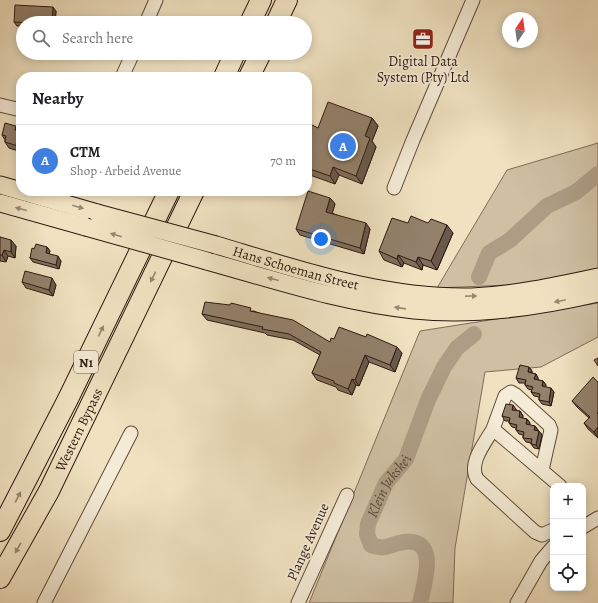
<!DOCTYPE html>
<html lang="en">
<head>
<meta charset="utf-8">
<style>
  body { margin:0; font-family:Alegreya,serif; background:#f2f2f2; color:#202124 }
  .controls { position:absolute; right:12px; bottom:12px; display:grid; overflow:hidden; border-radius:8px; box-shadow:0 2px 10px #0003 }
  .controls button { width:36px; height:36px; display:grid; place-items:center; padding:0; border:0; border-bottom:1px solid #e0e0e0; background:#fff; color:#202124; font:20px sans-serif }
  .compass { position:absolute; left:502px; top:12px; width:36px; height:36px; border-radius:50%; background:#fff; box-shadow:0 2px 10px #0003; rotate:13deg }
  .you { position:absolute; left:321px; top:239px; width:14px; height:14px; margin:-10px; border:3px solid #fff; border-radius:50%; background:#1a73e8; box-shadow:0 0 0 6px #1a73e833 }
  .badge { display:grid; place-items:center; width:26px; height:26px; border-radius:50%; background:#0b8043; color:#fff; font-size:13px; font-weight:700 }
  .pin { position:absolute; translate:-50% -50%; border:2px solid #fff; box-shadow:0 1px 4px #0006 }
  .list { margin:0; padding:0; list-style:none }
  h2 { display:flex; justify-content:space-between; align-items:center; height:52px; margin:0; padding:0 16px; font-size:17px }
  h2 small { font-size:13px; font-weight:400; color:#757577 }
  .list li { display:grid; grid-template-columns:26px 1fr auto; gap:12px; align-items:center; box-sizing:border-box; height:72px; padding:0 16px; border-top:1px solid #e0e0e0 }
  .list b { display:block; font-size:15px; white-space:nowrap }
  .list p { margin:0; font-size:13px; white-space:nowrap; color:#757577 }
  .list em { font-size:13px; font-style:normal; color:#757577 }
  .icon { flex:none; width:22px; height:22px; fill:none; stroke:currentColor; stroke-width:2; stroke-linecap:round; stroke-linejoin:round }
  .map { position:relative; flex:none; width:598px; height:603px; overflow:hidden }
  .search { position:absolute; background:#fff; box-shadow:0 2px 10px #0003; left:16px; top:16px; width:296px; height:44px; display:flex; align-items:center; gap:10px; box-sizing:border-box; padding:0 14px; border-radius:22px; color:#757577; font-size:15px }
  .panel { position:absolute; background:#fff; box-shadow:0 2px 10px #0003; left:16px; top:72px; width:296px; height:124px; border-radius:16px }
  .map>svg:first-child { display:block }
</style>
</head>
<body>
<div class="map">
<svg width="598" height="603" viewBox="0 0 598 603">
  <rect width="100%" height="100%" fill="#f0e2c1"/>
  <filter id="stains"><feTurbulence type="fractalNoise" baseFrequency=".005" numOctaves="4"/><feColorMatrix values="0 0 0 0 .2 0 0 0 0 .09 0 0 0 0 .02 0 0 0 .5 -.17"/></filter>
  <radialGradient id="worn" r=".72"><stop offset=".6" stop-color="#630" stop-opacity="0"/><stop offset="1" stop-color="#630" stop-opacity=".3"/></radialGradient>
  <path fill="#cfc0a3" stroke="#7f6c59" d="M 598,143 L 598,271 L 532,284 L 437,288 L 507,170 Z
    M 598,303 L 598,337 L 541,367 L 485,372 L 455,548 L 453,603 L 309,603 L 420,331 Z"/>
  <g fill="none" stroke-linecap="round" stroke-linejoin="round">
    <g stroke="#ae9d84" stroke-width="16">
      <path d="M 479,277 L 489,253 L 510,240 L 547,206 L 576,192 L 598,174"/>
      <path id="s1" d="M 420,603 C 424,584 440,537 404,542 C 387,544 390,551 371,545 L 367,534 L 368,524 L 386,483 L 406,459 L 428,400 L 444,367 L 457,348 L 474,334"/>
    </g>
    <g stroke="#5f4a3c" stroke-width="15">
      <path id="minor" d="M 146,23 L 156,0
        M 122,77 L 133,53
        M 0,105 L 21,110
        M 394,188 L 413,140 L 473,0
        M 493,429 C 485,443 468,463 477,479 L 535,532 L 542,535 L 553,530
        M 542,470 L 551,430 L 549,425 L 516,395 L 511,392 L 505,396 L 493,429 L 560,486
        M 583,527 L 598,518
        M 44,603 L 131,433
        M 298,603 L 347,495
        M 517,603 L 541,561 L 553,547"/>
    </g>
    <g stroke="#2f180f" stroke-width="19">
      <g id="major">
        <path d="M 0,185 L 97,213"/>
        <path d="M 0,203 L 86,227"/>
        <path id="s2" d="M 216,245 C 300,270 384,299 472,297 C 515,295 556,286 598,277"/>
        <path d="M 207,261 C 275,280 344,303 414,310 C 476,316 537,307 598,293"/>
      </g>
    </g>
    <g stroke="#2f180f" stroke-width="22">
      <g id="highway">
        <path d="M 250,23 L 261,0"/>
        <path d="M 276,23 L 287,0"/>
        <path d="M 224,77 L 235,53"/>
        <path d="M 249,77 L 261,53"/>
        <path d="M 0,531 L 68,399 L 169,191"/>
        <path id="s3" d="M 0,578 L 49,491 L 194,191"/>
      </g>
    </g>
    <use href="#minor" stroke="#f5ecd7" stroke-width="13"/>
    <use href="#major" stroke="#f0e2c1" stroke-width="17"/>
    <use href="#highway" stroke="#f0e2c1" stroke-width="20"/>
    <g stroke="#2f180f" stroke-width="19" stroke-linecap="butt">
      <path id="major-bridge" d="M 97,213 L 216,245
        M 86,227 L 207,261"/>
    </g>
    <use href="#major-bridge" stroke="#f0e2c1" stroke-width="17"/>
  </g>
  <path fill="#7e6f5d" stroke="#2f180f" d="M 56,11 L 55,23 L 23,23 L 23,26 L 17,26 L 14,22 Z
    M 372,118 L 378,126 L 372,141 L 376,147 L 362,184 L 339,175 L 335,184 L 307,174 L 307,141 L 318,128 Z
    M 19,131 L 21,131 L 21,152 L 9,148 L 5,142 L 5,140 L 2,135 Z
    M 330,198 L 335,204 L 332,213 L 370,229 L 364,254 L 300,235 L 296,229 Z
    M 408,223 L 453,233 L 437,270 L 423,265 L 422,270 L 404,263 L 402,267 L 384,260 L 379,251 Z
    M 0,237 L 16,246 L 15,258 L 8,256 L 6,262 L 0,261 Z
    M 47,247 L 50,251 L 49,254 L 61,261 L 59,269 L 33,262 L 30,258 L 34,249 Z
    M 22,282 L 56,285 L 53,296 L 26,288 Z
    M 254,311 L 330,342 L 402,353 L 395,372 L 369,362 L 359,386 L 356,385 L 352,395 L 338,390 L 336,387 L 317,380 L 312,373 L 320,355 L 293,340 L 267,335 L 265,333 L 207,320 L 202,314 Z
    M 529,367 L 532,371 L 532,373 L 536,374 L 538,378 L 538,380 L 543,381 L 546,385 L 545,387 L 554,392 L 551,406 L 542,404 L 539,400 L 539,397 L 534,396 L 531,392 L 532,390 L 528,389 L 525,385 L 525,383 L 519,383 L 516,378 Z
    M 598,382 L 598,438 L 588,429 L 584,423 L 589,418 L 577,407 L 572,401 Z
    M 516,409 L 516,411 L 520,411 L 523,416 L 522,418 L 527,419 L 530,423 L 529,425 L 535,426 L 538,430 L 538,431 L 539,431 L 542,435 L 539,449 L 534,448 L 531,444 L 531,443 L 526,442 L 523,438 L 523,435 L 519,434 L 516,430 L 516,428 L 512,427 L 509,423 L 509,421 L 505,421 L 502,416 Z"/>
  <path fill="#675a4c" stroke="#2f180f" d="M 53,7 L 56,11 L 55,23 L 52,23 Z
    M 372,118 L 378,126 L 372,141 L 376,147 L 362,184 L 356,176 L 365,136 Z
    M 16,126 L 20,132 L 15,130 Z
    M 333,167 L 339,175 L 335,184 L 330,176 Z
    M 330,198 L 335,204 L 331,218 L 326,212 Z
    M 366,223 L 370,229 L 364,254 L 360,248 Z
    M 447,225 L 453,233 L 437,270 L 431,261 Z
    M 11,240 L 16,246 L 15,258 L 11,252 Z
    M 47,247 L 50,251 L 48,257 L 46,253 Z
    M 4,250 L 8,256 L 6,262 L 2,255 Z
    M 398,255 L 404,263 L 402,267 L 397,259 Z
    M 58,256 L 61,261 L 59,269 L 56,265 Z
    M 418,257 L 423,265 L 422,270 L 416,262 Z
    M 52,278 L 56,285 L 53,296 L 49,290 Z
    M 397,347 L 402,353 L 395,372 L 390,365 Z
    M 365,355 L 369,362 L 359,386 L 355,380 Z
    M 529,367 L 532,371 L 531,376 L 528,372 Z
    M 536,374 L 538,378 L 537,383 L 534,379 Z
    M 352,379 L 356,385 L 352,395 L 348,389 Z
    M 543,381 L 546,385 L 545,390 L 542,386 Z
    M 551,388 L 554,392 L 551,406 L 549,402 Z
    M 513,405 L 516,409 L 515,414 L 512,410 Z
    M 520,411 L 523,416 L 522,421 L 519,417 Z
    M 527,419 L 530,423 L 529,428 L 526,424 Z
    M 535,426 L 538,430 L 537,434 L 534,430 Z
    M 598,427 L 598,438 L 594,432 Z
    M 539,431 L 542,435 L 539,449 L 536,445 Z"/>
  <path fill="#93816c" stroke="#2f180f" d="M 15,5 L 53,7 L 52,23 L 32,23 L 14,22 Z
    M 328,102 L 372,118 L 365,136 L 370,138 L 356,176 L 333,167 L 330,176 L 307,168 L 307,141 L 312,125 L 318,128 Z
    M 5,123 L 16,126 L 15,130 L 21,131 L 21,147 L 5,142 L 6,136 L 2,135 Z
    M 308,191 L 330,198 L 326,212 L 366,223 L 360,248 L 296,229 Z
    M 411,216 L 428,223 L 431,219 L 447,225 L 431,261 L 418,257 L 416,262 L 398,255 L 397,259 L 379,251 L 392,218 L 408,223 Z
    M 0,237 L 11,240 L 11,252 L 4,250 L 2,255 L 0,255 Z
    M 36,244 L 47,247 L 46,253 L 58,256 L 56,265 L 30,258 L 32,248 L 34,249 Z
    M 25,271 L 52,278 L 49,290 L 22,282 Z
    M 205,302 L 230,305 L 231,303 L 251,308 L 250,311 L 293,320 L 330,342 L 331,338 L 334,339 L 339,327 L 366,337 L 367,334 L 397,347 L 390,365 L 365,355 L 355,380 L 352,379 L 348,389 L 334,383 L 334,381 L 312,373 L 321,352 L 289,334 L 262,329 L 263,327 L 202,314 Z
    M 598,358 L 598,366 L 594,360 Z
    M 520,365 L 529,367 L 528,372 L 536,374 L 534,379 L 543,381 L 542,386 L 551,388 L 549,402 L 539,400 L 540,394 L 531,392 L 533,387 L 525,385 L 526,380 L 516,378 Z
    M 593,377 L 598,382 L 598,412 L 597,413 L 598,414 L 598,427 L 594,432 L 584,423 L 590,417 L 572,401 Z
    M 506,404 L 513,405 L 512,410 L 520,411 L 519,417 L 527,419 L 526,424 L 535,426 L 534,430 L 539,431 L 536,445 L 531,444 L 532,439 L 523,438 L 524,432 L 516,430 L 517,425 L 509,423 L 510,418 L 502,416 Z"/>
  <defs><path id="oneway-solid" d="M-6-.8H1V-3.2L6.5 0L1 3.2V.8H-6Z"/></defs>
  <g fill="#998771">
    <use href="#oneway-solid" transform="translate(78 207) rotate(16)"/>
    <use href="#oneway-solid" transform="translate(21 209) rotate(-165)"/>
    <use href="#oneway-solid" transform="translate(116 235) rotate(-164)"/>
    <use href="#oneway-solid" transform="translate(153 277) rotate(116)"/>
    <use href="#oneway-solid" transform="translate(273 279) rotate(-165)"/>
    <use href="#oneway-solid" transform="translate(471 296) rotate(-1)"/>
    <use href="#oneway-solid" transform="translate(560 301) rotate(168)"/>
    <use href="#oneway-solid" transform="translate(400 308) rotate(-172)"/>
    <use href="#oneway-solid" transform="translate(101 331) rotate(-64)"/>
    <use href="#oneway-solid" transform="translate(18 497) rotate(-62)"/>
    <use href="#oneway-solid" transform="translate(18 548) rotate(119)"/>
  </g>
  <defs>
    <g id="office-square" transform="scale(1.15)"><rect x="-9" y="-9" width="18" height="18" rx="4" fill="#8f2418" stroke="#f5ecd7"/><path d="M-6-3h4V-5.5h4V-3h4V5H-6ZM-1-4.5V-3h2v-1.5ZM-6 0V1H6V0Z" fill="#fff"/></g>
  </defs>
  <g fill-rule="evenodd">
    <use href="#office-square" x="423" y="39"/>
  </g>
  <g text-anchor="middle" dominant-baseline="central" stroke-width="3.5" stroke-linejoin="round" paint-order="stroke">
    <rect fill="#f5ecd7" stroke="#6a584b" stroke-width="1" x="74" y="351" width="24" height="22" rx="3"/>
    <g font-size="13" font-weight="bold" fill="#2f180f">
      <text x="86" y="362">N1</text>
    </g>
    <g font-size="14" fill="#2f180f" stroke="#f5ecd7">
      <text x="423" y="61">Digital Data<tspan x="423" dy="16">System (Pty) Ltd</tspan></text>
    </g>
    <g font-size="14" fill="#2f180f" stroke="#f5ecd7">
      <text stroke="none"><textPath href="#s2" startOffset="83">Hans Schoeman Street</textPath></text>
      <text stroke="none"><textPath href="#s3" startOffset="168">Western Bypass</textPath></text>
      <text transform="translate(308 542) rotate(-66)">Plange Avenue</text>
    </g>
    <g font-size="15" font-style="italic" fill="#624d3e" stroke="#f5ecd7">
      <text stroke="none"><textPath href="#s1" startOffset="177">Klein Jukskei</textPath></text>
    </g>
  </g>
  <rect width="100%" height="100%" filter="url(#stains)"/>
  <rect width="100%" height="100%" fill="url(#worn)"/>
</svg>
<div class="controls">
<button>+</button>
<button>−</button>
<button><svg class="icon" aria-label="locate" viewBox="0 0 24 24"><circle cx="12" cy="12" r="6"/><path d="M12 2v4M12 18v4M2 12h4M18 12h4"/></svg></button>
</div>
<svg class="compass" viewBox="-18 -18 36 36"><path d="M0-13l5 13h-10z" fill="#e53935"/><path d="M0 13l5-13h-10z" fill="#757577"/></svg>
<div class="you"></div>
<div class="pin badge" style="left:343px;top:146px;background:#3f7fe0">A</div>
<div class="search"><svg class="icon" aria-label="search" viewBox="0 0 24 24"><circle cx="10" cy="10" r="6"/><path d="M15 15l6 6"/></svg>Search here</div>
<section class="panel">
<h2>Nearby<small></small></h2>
<ul class="list">
<li><span class="badge" style="background:#3f7fe0">A</span><div><b>CTM</b><p>Shop · Arbeid Avenue</p></div><em>70 m</em></li>
</ul>
</section>
</div>
</body>
</html>
